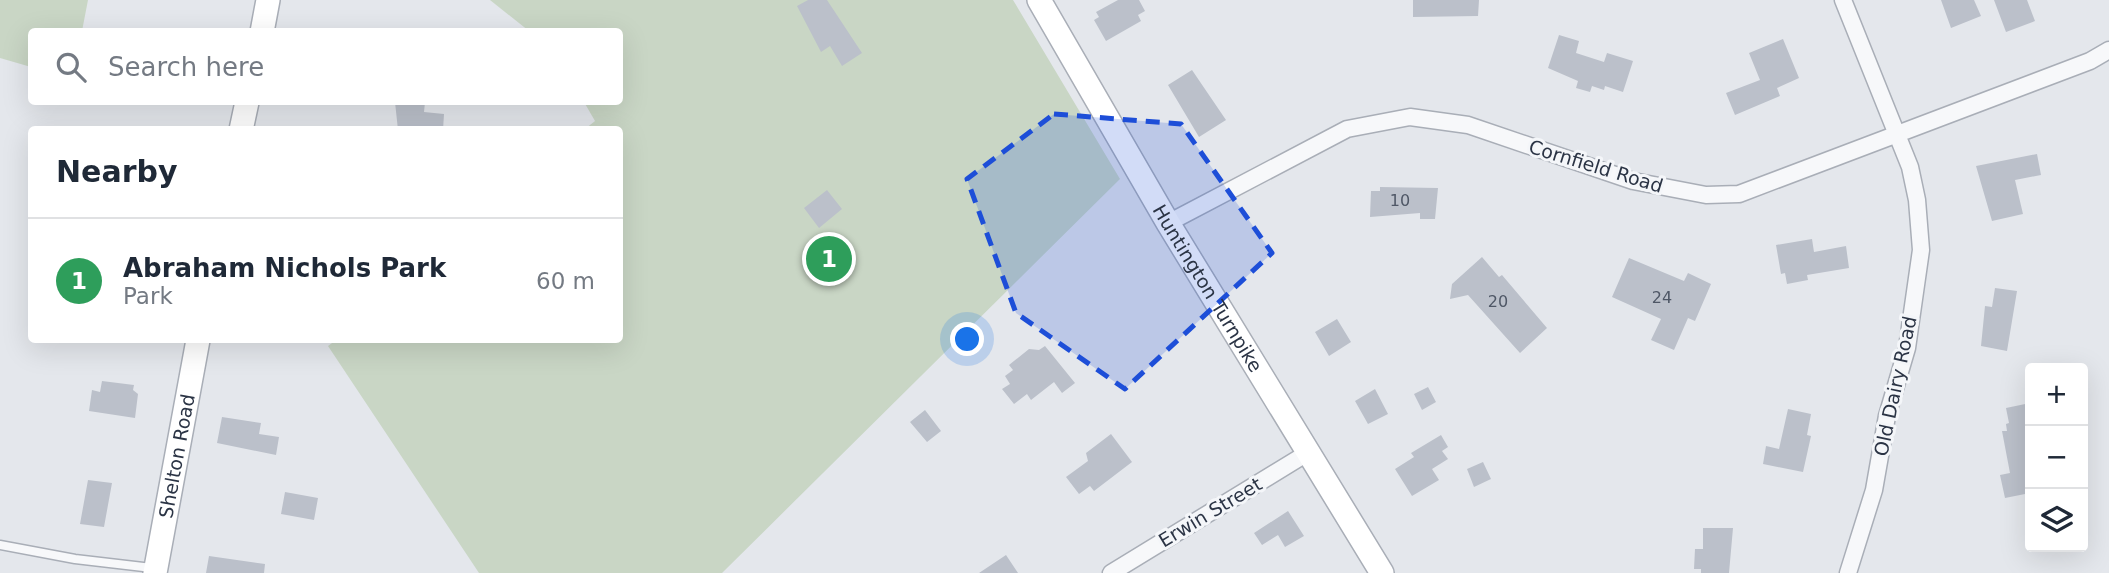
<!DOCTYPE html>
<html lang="en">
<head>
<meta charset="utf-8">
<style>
  body { margin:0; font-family:"DejaVu Sans",sans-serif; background:#f6f6f7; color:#1f2937 }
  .controls { position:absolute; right:21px; bottom:21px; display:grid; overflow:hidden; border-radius:7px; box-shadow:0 7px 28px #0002 }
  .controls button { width:63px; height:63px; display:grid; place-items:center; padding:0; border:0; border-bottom:2px solid #e0e1e3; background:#fff; color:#1f2937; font:35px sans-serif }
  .you { position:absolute; left:968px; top:340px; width:24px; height:24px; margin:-18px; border:5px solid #fff; border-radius:50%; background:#1a73e8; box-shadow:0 0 0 10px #1a73e833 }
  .badge { display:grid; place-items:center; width:46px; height:46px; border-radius:50%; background:#1a73e8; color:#fff; font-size:23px; font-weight:700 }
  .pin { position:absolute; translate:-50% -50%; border:4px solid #fff; box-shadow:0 2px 7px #0006 }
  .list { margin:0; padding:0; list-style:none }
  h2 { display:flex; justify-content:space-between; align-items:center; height:91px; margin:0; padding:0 28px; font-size:30px }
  h2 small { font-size:23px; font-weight:400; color:#747a83 }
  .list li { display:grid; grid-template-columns:46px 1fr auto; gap:21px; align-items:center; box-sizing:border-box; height:126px; padding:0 28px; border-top:2px solid #e0e1e3 }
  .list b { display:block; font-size:26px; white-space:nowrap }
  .list p { margin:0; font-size:23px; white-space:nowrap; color:#747a83 }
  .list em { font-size:23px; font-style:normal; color:#747a83 }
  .icon { flex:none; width:38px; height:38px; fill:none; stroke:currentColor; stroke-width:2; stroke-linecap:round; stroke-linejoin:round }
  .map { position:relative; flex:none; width:2109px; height:573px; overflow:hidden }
  .search { position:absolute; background:#fff; box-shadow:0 7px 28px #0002; left:28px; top:28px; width:595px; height:77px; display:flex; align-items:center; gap:18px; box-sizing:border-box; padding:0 24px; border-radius:7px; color:#747a83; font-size:26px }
  .panel { position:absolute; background:#fff; box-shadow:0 7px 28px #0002; left:28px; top:126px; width:595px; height:217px; border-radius:7px }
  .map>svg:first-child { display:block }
</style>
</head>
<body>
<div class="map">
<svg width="2109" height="573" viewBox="0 0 2109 573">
  <rect width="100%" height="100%" fill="#e4e7ec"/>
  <path fill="#c9d6c5" d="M 0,0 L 88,0 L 82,31 L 32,32 L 31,67 L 0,58 Z
    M 490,0 L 1013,0 L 1120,179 L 722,573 L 479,573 L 328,346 L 336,340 L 620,340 L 620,130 L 585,129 L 595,121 L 584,102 L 620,102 L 620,32 L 529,31 Z"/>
  <path fill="#bbc0ca" d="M 808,0 L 827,0 L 862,53 L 842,66 L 830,46 L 821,52 L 797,6 Z
    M 1118,0 L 1139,0 L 1145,11 L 1138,15 L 1141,21 L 1106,41 L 1094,20 L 1099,17 L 1096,12 Z
    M 1413,0 L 1479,0 L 1478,16 L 1413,17 Z
    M 1941,0 L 1974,0 L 1981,16 L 1951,28 Z
    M 1994,0 L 2027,0 L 2035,21 L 2006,32 Z
    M 1559,35 L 1579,41 L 1576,53 L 1604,62 L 1607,53 L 1633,61 L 1623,92 L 1605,86 L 1604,90 L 1592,86 L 1590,92 L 1576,88 L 1578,81 L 1548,68 Z
    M 1783,39 L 1799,78 L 1777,88 L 1780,96 L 1735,115 L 1726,93 L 1760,80 L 1749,53 Z
    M 1192,70 L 1226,120 L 1199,137 L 1168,85 Z
    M 395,102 L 425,102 L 424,112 L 444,114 L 443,130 L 398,130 Z
    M 2037,154 L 2041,175 L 2015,180 L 2023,214 L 1992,221 L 1976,166 Z
    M 1380,187 L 1438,188 L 1435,219 L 1420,219 L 1420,213 L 1370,217 L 1371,191 L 1380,191 Z
    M 827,190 L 842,209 L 819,228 L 804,208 Z
    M 1812,239 L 1814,252 L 1846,246 L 1849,268 L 1807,275 L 1808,280 L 1787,284 L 1785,273 L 1781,274 L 1776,245 Z
    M 1482,257 L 1499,277 L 1502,275 L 1547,328 L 1520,353 L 1468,295 L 1450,299 L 1452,284 Z
    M 1629,258 L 1684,281 L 1688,273 L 1711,284 L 1695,321 L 1688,318 L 1674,350 L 1651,340 L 1661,319 L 1612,297 Z
    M 1995,288 L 2017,291 L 2007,351 L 1981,346 L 1985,306 L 1992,307 Z
    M 1337,319 L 1351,342 L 1329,356 L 1315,332 Z
    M 1045,346 L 1075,383 L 1062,393 L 1054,382 L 1031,400 L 1027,394 L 1014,404 L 1002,389 L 1010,384 L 1005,376 L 1013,370 L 1009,365 L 1029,349 L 1039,350 Z
    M 102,381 L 134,385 L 133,390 L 138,394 L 135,418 L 89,411 L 92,390 L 100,392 Z
    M 1428,387 L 1436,402 L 1422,410 L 1414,394 Z
    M 1375,389 L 1388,414 L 1368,424 L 1355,401 Z
    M 2030,403 L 2030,493 L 2005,498 L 2000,475 L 2010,473 L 2002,431 L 2007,431 L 2006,424 L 2009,423 L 2006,408 Z
    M 1788,409 L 1811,414 L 1807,435 L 1811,436 L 1803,472 L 1763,464 L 1766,446 L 1779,449 Z
    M 925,410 L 941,431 L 927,442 L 910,422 Z
    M 222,417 L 261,423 L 259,434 L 279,437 L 276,455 L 217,443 Z
    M 1111,434 L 1132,462 L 1094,491 L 1090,486 L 1079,494 L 1066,477 L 1088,461 L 1086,453 Z
    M 1441,435 L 1448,447 L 1442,451 L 1448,459 L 1432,469 L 1439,480 L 1412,496 L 1395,469 L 1414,457 L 1411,453 Z
    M 1483,462 L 1491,479 L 1474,487 L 1467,469 Z
    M 88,480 L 112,483 L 104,527 L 80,524 Z
    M 285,492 L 318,498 L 314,520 L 281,514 Z
    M 1288,511 L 1304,536 L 1285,547 L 1278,535 L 1262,545 L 1254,533 Z
    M 1703,528 L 1733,528 L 1729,573 L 1701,573 L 1701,569 L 1694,569 L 1695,549 L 1703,549 Z
    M 1006,555 L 1018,573 L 979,573 Z
    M 209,556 L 265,564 L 264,573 L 206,573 Z"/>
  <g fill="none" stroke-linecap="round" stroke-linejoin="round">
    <g stroke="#a9aeb7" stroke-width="11">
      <path id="service" d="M 0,545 L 75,559 L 152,568"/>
    </g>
    <g stroke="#a9aeb7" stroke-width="19">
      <path id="minor" d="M 1843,0 L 1910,167 L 1917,200 L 1921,250 L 1907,348 L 1887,416 L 1874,490 L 1848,573
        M 1168,223 L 1347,129 L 1410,117 L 1468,125 L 1633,181 L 1706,195 L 1739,194 L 2090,61 L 2109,50
        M 1111,573 L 1309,452"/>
    </g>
    <g stroke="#a9aeb7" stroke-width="26">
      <g id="secondary">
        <path id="s1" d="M 1039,0 L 1168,223 L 1382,573"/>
        <path d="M 262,32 L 268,0"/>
        <path d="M 241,130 L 247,102"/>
        <path id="s2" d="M 155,573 L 198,340"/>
      </g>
    </g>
    <use href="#service" stroke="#f7f8fa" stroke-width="8"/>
    <use href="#minor" stroke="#f7f8fa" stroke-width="16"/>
    <use href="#secondary" stroke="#fff" stroke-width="23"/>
  </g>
  <path fill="#1d4ed8" fill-opacity="0.2" stroke="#1d4ed8" stroke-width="5" stroke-dasharray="14 9" stroke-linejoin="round" d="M 1054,114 L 1181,124 L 1272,253 L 1125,389 L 1016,313 L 967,179 Z"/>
  <g text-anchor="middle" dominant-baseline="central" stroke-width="6" stroke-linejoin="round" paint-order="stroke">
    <g font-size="16" fill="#4f5766">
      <text x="1400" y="200">10</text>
      <text x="1662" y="297">24</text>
      <text x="1498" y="301">20</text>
    </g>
    <g font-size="19" fill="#2b3445" stroke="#f4f6f9">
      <text transform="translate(1596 166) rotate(17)">Cornfield Road</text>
      <text stroke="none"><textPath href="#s1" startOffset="334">Huntington Turnpike</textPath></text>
      <text transform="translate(1895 386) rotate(-78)">Old Dairy Road</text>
      <text stroke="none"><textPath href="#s2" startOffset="119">Shelton Road</textPath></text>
      <text transform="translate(1210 512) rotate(-31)">Erwin Street</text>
    </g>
  </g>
</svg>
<div class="controls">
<button>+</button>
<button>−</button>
<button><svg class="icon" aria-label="layers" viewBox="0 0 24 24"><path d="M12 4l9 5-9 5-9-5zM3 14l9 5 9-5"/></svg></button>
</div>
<div class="you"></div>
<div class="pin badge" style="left:829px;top:259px;background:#2e9e5b">1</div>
<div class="search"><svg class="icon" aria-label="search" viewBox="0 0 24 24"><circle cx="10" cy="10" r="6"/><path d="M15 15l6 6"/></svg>Search here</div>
<section class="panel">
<h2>Nearby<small></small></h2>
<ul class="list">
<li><span class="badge" style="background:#2e9e5b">1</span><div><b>Abraham Nichols Park</b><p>Park</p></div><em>60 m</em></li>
</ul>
</section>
</div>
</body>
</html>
